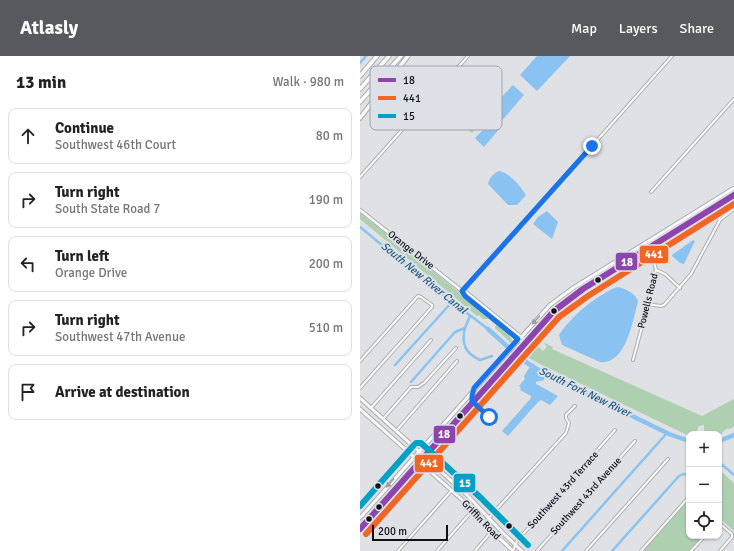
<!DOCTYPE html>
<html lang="en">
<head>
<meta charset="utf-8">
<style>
  body { margin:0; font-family:Signika,sans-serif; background:#f2f2f2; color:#222 }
  .controls { position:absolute; right:12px; bottom:12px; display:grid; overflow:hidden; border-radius:8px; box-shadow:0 1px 3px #0004 }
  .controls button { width:36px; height:36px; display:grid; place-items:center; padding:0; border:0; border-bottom:1px solid #e0e0e0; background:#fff; color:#222; font:20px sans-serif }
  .scale { position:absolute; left:12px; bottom:10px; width:76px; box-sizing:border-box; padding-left:4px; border:2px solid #0f1012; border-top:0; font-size:11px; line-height:14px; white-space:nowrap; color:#0f1012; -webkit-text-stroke:3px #dde0e7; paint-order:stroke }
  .stop { position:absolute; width:12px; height:12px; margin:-9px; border:3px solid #1a73e8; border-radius:50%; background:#fff }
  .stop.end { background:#1a73e8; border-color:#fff; box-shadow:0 1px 4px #0008 }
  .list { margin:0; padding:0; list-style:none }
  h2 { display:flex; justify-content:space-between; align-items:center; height:52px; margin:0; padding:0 16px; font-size:17px }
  h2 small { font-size:13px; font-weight:400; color:#767676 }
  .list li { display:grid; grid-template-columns:26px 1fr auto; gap:12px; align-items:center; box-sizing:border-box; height:56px; margin:0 8px 8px; padding:0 8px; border:1px solid #e0e0e0; border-radius:8px }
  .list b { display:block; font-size:15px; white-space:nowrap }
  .list p { margin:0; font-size:13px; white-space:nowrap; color:#767676 }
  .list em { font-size:13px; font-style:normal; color:#767676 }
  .icon { flex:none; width:22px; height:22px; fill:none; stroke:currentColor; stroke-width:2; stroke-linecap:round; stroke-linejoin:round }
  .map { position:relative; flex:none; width:374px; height:495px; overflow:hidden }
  header { display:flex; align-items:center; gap:24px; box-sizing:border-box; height:56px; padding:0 20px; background:#58595c; color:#fff }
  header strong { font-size:19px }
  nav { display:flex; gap:22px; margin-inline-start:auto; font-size:14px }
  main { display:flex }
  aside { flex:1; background:#fff }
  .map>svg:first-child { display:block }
</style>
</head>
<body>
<header>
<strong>Atlasly</strong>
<nav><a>Map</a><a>Layers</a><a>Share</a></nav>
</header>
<main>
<aside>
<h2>13 min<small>Walk · 980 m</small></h2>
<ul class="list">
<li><svg class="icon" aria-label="ahead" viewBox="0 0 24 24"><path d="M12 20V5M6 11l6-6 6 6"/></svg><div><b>Continue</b><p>Southwest 46th Court</p></div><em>80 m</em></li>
<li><svg class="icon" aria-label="right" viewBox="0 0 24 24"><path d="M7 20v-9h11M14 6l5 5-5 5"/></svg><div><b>Turn right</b><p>South State Road 7</p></div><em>190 m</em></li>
<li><svg class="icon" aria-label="left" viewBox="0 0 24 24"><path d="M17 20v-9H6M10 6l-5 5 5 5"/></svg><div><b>Turn left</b><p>Orange Drive</p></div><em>200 m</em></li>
<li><svg class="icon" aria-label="right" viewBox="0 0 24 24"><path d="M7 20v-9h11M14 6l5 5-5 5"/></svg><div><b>Turn right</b><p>Southwest 47th Avenue</p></div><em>510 m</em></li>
<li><svg class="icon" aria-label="arrive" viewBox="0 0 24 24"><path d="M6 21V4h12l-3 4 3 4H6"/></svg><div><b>Arrive at destination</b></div></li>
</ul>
</aside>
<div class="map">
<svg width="374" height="495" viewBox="0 0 374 495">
  <rect width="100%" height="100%" fill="#dfe1e5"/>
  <path fill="#afcfb1" d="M 94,25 L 130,58 L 112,77 L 76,45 Z
    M 0,157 L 50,196 L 149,278 L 152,285 L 150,287 L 149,285 L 135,272 L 136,269 L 129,263 L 123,263 L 119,259 L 117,260 L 0,163 Z
    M 189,265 L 192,265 L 195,268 L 178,290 L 183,295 L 187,291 L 183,286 L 193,291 L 192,293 L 342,360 L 374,343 L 374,370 L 372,372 L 366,373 L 359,380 L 359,378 L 344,378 L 344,369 L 339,370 L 337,374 L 338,378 L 329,378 L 329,380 L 180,308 L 162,298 L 161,296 Z
    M 363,417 L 374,427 L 374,475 L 359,462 L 359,421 Z
    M 329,443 L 329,480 L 343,480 L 330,495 L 283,495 Z"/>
  <path fill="#8ac3f1" d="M 177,0 L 210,0 L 177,35 L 160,19 Z
    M 153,29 L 164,39 L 139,68 L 141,71 L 124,91 L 115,82 L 138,59 L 131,52 Z
    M 139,115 C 150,117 161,131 166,139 L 157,149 L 148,149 L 128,128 C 129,122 134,117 139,115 Z
    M 187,155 L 198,166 L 192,183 L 173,168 L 178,161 Z
    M 333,184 L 335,185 L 324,208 L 320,207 L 312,200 L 312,199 Z
    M 257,231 C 265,232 275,237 278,245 C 273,264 266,309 240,306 L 202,289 L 199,279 C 212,260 235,240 257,231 Z
    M 171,309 L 185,320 L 184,324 L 176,326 L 176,328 L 198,340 L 190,349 L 181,344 L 178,346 L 148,380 L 142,375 L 171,342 L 171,340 L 160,334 L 161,332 L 159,330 L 165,323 L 164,320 Z"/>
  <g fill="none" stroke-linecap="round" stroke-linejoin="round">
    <path stroke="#8ac3f1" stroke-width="2.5" d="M 0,7 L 6,0
      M 0,171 L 69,228 L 128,273
      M 105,272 C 101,288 105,297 120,304 L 132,300
      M 35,309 L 92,246
      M 51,326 L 95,276 L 105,272 L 110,260
      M 359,406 L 374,419
      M 202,495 L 307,377
      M 252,495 L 319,420 L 323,418 L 329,419"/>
    <path stroke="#8ac3f1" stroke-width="4.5" d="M 128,273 L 161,303 L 180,315 L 309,378 L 329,385
      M 359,385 L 374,379"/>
    <g stroke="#acadb0" stroke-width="4">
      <path id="street" d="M 0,121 L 108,0
        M 291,136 L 374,43
        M 347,149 L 360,164 L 374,153
        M 296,214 L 305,218 L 320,232
        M 103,235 L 312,0
        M 286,248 L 301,250 L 304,249 L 331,218 L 360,164
        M 273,304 L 283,267 L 288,239 L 296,214 L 294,205 L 283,188
        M 0,305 L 58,240 L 61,241 L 72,249 L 72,251 L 0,332
        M 113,346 L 135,366
        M 11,352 L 71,284
        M 23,363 L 51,331 L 58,331 L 64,327 L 96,292
        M 37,374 L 97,305
        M 125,466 L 206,377 L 209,367 L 206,362 L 206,359 L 215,350
        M 359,467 L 372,478 L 372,481 L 360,495
        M 38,495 L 92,434
        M 77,495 L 113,454
        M 115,495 L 132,475
        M 153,495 L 157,485 L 255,374
        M 177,495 L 275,385
        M 226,495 L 308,403
        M 281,495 L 329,441
        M 331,495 L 345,480"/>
    </g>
    <g stroke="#acadb0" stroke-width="4.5">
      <path id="secondary" d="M 0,154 L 102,235 L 105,240 L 164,288
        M 102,235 L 107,237 L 166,285"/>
    </g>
    <g stroke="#acadb0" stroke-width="5">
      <path id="primary" d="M 0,342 L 108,440 L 142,476 L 162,495
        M 0,353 L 108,449 L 132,475 L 153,495
        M 0,462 L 190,249 L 213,232 L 374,132
        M 0,473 L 143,311 L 194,255 L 223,233 L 374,139"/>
    </g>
    <g stroke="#acadb0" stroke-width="5.5">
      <path id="highway" d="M 0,20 L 17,0
        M 0,33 L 29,0
        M 0,46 L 41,0
        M 0,62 L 48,0"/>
    </g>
    <use href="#street" stroke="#fafafb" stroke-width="2"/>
    <use href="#secondary" stroke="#fafafb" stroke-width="2.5"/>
    <use href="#primary" stroke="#fafafb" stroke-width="3"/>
    <use href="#highway" stroke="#fafafb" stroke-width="3.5"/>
    <g stroke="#dde0e7" stroke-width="9">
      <path id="bus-1" d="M 0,473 L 194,255 L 223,233 L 374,139"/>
    </g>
    <g stroke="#dde0e7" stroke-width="9">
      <path id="bus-2" d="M 6,478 L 199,261 L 228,240 L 374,148"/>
    </g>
    <g stroke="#dde0e7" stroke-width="9">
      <path id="bus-3" d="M 0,450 L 53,390 L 56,387 L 61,387 L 121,442 L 168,489"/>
    </g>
    <use href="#bus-1" stroke="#8e44ad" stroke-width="6"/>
    <use href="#bus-2" stroke="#f26522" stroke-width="6"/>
    <use href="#bus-3" stroke="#01a1c5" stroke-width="6"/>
  </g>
  <defs><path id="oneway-solid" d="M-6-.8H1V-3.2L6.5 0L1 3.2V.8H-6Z"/></defs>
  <g fill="#9c9c9e">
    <use href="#oneway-solid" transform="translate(176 264) rotate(132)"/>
    <use href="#oneway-solid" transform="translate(30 427) rotate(131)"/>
  </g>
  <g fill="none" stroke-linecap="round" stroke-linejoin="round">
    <path stroke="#1a73e8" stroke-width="5" d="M 129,361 L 112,345 L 112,340 L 114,332 L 158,283 L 105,240 L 102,235 L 232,90"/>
  </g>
  <g fill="#0f1012" stroke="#dde0e7" stroke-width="1.5">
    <circle cx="238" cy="224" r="3.5"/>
    <circle cx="194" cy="255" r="3.5"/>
    <circle cx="100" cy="360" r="3.5"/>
    <circle cx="18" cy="430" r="3.5"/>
    <circle cx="19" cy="451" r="3.5"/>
    <circle cx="9" cy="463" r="3.5"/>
    <circle cx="149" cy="470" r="3.5"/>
  </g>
  <g text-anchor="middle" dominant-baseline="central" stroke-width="4" stroke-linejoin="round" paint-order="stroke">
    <g font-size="10" fill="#0f1012" stroke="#dde0e7">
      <text transform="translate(51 194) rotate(38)">Orange Drive</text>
      <text transform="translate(288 245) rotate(-76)">Powells Road</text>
      <text transform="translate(203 434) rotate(-48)">Southwest 43rd Terrace</text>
      <text transform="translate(226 440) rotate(-48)">Southwest 43rd Avenue</text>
      <text transform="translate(121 464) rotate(46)">Griffin Road</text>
    </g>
    <g font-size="11" font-style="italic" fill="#215b85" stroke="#dde0e7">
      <text transform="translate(64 222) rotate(39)">South New River Canal</text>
      <text transform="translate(225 336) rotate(26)">South Fork New River</text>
    </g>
  </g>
  <rect x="10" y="10" width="132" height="64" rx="6" fill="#dde0e7" stroke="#9fa2a7" stroke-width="1"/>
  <rect x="18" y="22" width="18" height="4" fill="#8e44ad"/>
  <rect x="18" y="40" width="18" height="4" fill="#f26522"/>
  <rect x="18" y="58" width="18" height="4" fill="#01a1c5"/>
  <g font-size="11" fill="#0f1012">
    <text x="43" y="28">18</text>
    <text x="43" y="46">441</text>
    <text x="43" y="64">15</text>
  </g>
  <g stroke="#dde0e7" stroke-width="1.5">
    <rect x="279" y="189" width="30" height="19" rx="4" fill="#f26522"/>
    <rect x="255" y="196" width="23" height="19" rx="4" fill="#8e44ad"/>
    <rect x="73" y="369" width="23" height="19" rx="4" fill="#8e44ad"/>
    <rect x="54" y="398" width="30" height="19" rx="4" fill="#f26522"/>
    <rect x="93" y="417" width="23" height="20" rx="4" fill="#01a1c5"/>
  </g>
  <g font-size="11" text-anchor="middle" font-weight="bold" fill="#fff">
    <text x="294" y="202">441</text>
    <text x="267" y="210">18</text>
    <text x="84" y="382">18</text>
    <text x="69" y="411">441</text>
    <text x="105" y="431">15</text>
  </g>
</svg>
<div class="controls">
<button>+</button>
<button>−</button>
<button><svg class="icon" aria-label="locate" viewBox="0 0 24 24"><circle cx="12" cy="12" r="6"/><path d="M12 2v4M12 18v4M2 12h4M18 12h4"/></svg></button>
</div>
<div class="scale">200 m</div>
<div class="stop" style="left:129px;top:361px"></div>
<div class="stop end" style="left:232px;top:90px"></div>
</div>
</main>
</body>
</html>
